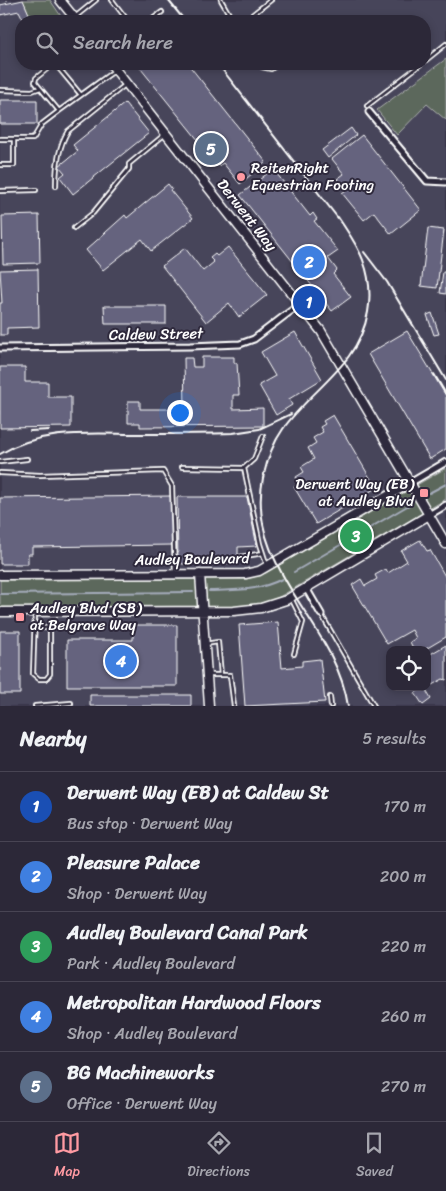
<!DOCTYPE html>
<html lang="en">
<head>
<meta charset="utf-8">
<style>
  body { margin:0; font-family:Sriracha,sans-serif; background:#343040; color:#f1f3f6 }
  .controls { position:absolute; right:15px; bottom:15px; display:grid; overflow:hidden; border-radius:10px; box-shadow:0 2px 8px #0003 }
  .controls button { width:45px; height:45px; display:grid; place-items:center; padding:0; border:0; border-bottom:1px solid #484453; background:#2c2838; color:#f1f3f6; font:25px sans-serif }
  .you { position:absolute; left:179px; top:412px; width:18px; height:18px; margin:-12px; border:4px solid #fff; border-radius:50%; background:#1a73e8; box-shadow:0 0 0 8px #1a73e833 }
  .badge { display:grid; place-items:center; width:32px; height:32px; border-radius:50%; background:#ff9aa2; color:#fff; font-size:16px; font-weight:700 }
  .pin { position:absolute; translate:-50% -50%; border:2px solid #fff; box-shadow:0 1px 5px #0006 }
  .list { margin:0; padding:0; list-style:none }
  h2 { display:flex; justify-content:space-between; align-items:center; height:65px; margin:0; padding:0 20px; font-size:21px }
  h2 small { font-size:16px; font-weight:400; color:#a6a6ae }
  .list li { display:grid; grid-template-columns:32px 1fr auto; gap:15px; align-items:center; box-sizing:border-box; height:70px; padding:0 20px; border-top:1px solid #484453 }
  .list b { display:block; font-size:19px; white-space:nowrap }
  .list p { margin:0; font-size:16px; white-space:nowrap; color:#a6a6ae }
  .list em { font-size:16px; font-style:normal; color:#a6a6ae }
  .icon { flex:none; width:28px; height:28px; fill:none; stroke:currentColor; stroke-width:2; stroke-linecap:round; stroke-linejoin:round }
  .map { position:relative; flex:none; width:446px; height:706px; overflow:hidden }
  .search { position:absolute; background:#2c2838; box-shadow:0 2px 8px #0003; left:15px; right:15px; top:15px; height:55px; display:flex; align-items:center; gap:12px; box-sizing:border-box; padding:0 18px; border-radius:20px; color:#a6a6ae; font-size:19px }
  .sheet { height:415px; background:#2c2838 }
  nav { display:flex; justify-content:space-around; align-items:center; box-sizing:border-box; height:70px; border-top:1px solid #484453; background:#2c2838; font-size:14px; color:#a6a6ae }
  nav a { display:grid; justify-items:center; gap:2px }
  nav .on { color:#ff9aa2 }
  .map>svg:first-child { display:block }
</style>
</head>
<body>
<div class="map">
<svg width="446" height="706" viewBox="0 0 446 706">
  <rect width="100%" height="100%" fill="#3a364a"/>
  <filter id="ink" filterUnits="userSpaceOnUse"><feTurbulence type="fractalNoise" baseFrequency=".02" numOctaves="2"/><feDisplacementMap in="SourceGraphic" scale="10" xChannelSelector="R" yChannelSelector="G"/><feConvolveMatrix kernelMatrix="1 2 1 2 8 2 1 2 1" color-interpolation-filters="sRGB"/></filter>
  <g filter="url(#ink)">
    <path fill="#47445a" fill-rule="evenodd" d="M 0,0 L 446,0 L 446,59 L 377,110 L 427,104 L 446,120 L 446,706 L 0,706 ZM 21,21 L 425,21 L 425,64 L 21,64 ZM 390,650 L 427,650 L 427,687 L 390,687 Z"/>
    <path fill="#5c675c" stroke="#aeb3ae" d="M 23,0 L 50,0 L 63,19 L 32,21 Z
      M 446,59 L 446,120 L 427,104 L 397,135 L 377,110 Z
      M 446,468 L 446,499 L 274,600 L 254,605 L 229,607 L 0,609 L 0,580 L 247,579 L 266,573 Z"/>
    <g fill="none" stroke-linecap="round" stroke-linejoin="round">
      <path stroke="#a5acbb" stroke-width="2" d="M 429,493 L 446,484
        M 294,572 L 409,505
        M 209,591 C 235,590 259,591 282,579
        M 0,594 L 193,592"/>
    </g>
    <path fill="#65647e" stroke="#fff" d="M 23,0 L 32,21 L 24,21 L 19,11 L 0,15 L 0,5 Z
      M 137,64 L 188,64 L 266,162 L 240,184 L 223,163 L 219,166 Z
      M 0,100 L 37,100 L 37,124 L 0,124 Z
      M 125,103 L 149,133 L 73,194 L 60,177 L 65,173 L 59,166 L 78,151 L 73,145 Z
      M 351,128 L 356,135 L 328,158 L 322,150 Z
      M 362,135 L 421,210 L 391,234 L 374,212 L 364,220 L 342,193 L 346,190 L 337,179 L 344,174 L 332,159 Z
      M 273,169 L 310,216 L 313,213 L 317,219 L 314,221 L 338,251 L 328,258 L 337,270 L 333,274 L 351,297 L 332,311 L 240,195 Z
      M 168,184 L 172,189 L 170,190 L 193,218 L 151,251 L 142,239 L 103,270 L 86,250 L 125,215 L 127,218 Z
      M 39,215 L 40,263 L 3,264 L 2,216 Z
      M 428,228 L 444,230 L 437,288 L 421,286 Z
      M 228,247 L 267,295 L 239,317 L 229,303 L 206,322 L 162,266 L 185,248 L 203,271 L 214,262 L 210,258 L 215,254 L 217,256 Z
      M 38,269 L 39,327 L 7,328 L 7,335 L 0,335 L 0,303 L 2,303 L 0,270 Z
      M 443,272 L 446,272 L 446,294 L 440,293 Z
      M 104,306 L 166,306 L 166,324 L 105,324 Z
      M 432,313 L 439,334 L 434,335 L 427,315 Z
      M 407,331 L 446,396 L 446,449 L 430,459 L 368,354 Z
      M 295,332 L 322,379 L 289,399 L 292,405 L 276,415 L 259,385 L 275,376 L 261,352 Z
      M 202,357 L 234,357 L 234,363 L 237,363 L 239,395 L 233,395 L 233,409 L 263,408 L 263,426 L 140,427 L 140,423 L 128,423 L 128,401 L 140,401 L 140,409 L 185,409 L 184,358 L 192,358 L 193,367 L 202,367 Z
      M 0,367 L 25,367 L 25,382 L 48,382 L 48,397 L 71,397 L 71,427 L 0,428 Z
      M 333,415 L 376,488 L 316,524 L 294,487 L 299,484 L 296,477 L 304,472 L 301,467 L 314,459 L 308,448 L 316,443 L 313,438 L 323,432 L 320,427 L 325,424 L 323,421 Z
      M 171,496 L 172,545 L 32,547 L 32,554 L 28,554 L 28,564 L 0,564 L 0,498 Z
      M 177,497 L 247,497 L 257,546 L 238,547 L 238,563 L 178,564 Z
      M 420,540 L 427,551 L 430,550 L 446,578 L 446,637 L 424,650 L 414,650 L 410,642 L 416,638 L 412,630 L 387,644 L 352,585 L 361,579 L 365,586 L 377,579 L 375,575 L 386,569 L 388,573 L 407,561 L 401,551 Z
      M 278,622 L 282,668 L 302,666 L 302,661 L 320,659 L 325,702 L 245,706 L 239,625 Z
      M 133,625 L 177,625 L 177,686 L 67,686 L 67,640 L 133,640 Z
      M 0,631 L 20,631 L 20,694 L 0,694 Z
      M 446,645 L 446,680 L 443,679 L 432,685 L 427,677 L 427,656 Z
      M 424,687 L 431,699 L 423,705 L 415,693 Z
      M 90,695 L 191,695 L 191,706 L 90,706 Z"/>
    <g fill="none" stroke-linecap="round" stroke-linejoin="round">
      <g stroke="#fff" stroke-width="6">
        <path id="lane" d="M 112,0 L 125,17 L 119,21
          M 221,0 L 233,21
          M 75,17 L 96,0
          M 150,21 L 162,12
          M 244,21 L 271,0
          M 425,61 L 446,44
          M 260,64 L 262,67 L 271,69 L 278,64
          M 0,90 L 32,91 L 40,88
          M 81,95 L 59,111 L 35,82 L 36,78 L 52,65 L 57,66 L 81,95 L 114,71
          M 367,106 L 421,64
          M 0,139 L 33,139 L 42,124 L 59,111
          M 0,165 L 14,165 L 14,139
          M 56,186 C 56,168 58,147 68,131 L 125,85
          M 0,191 L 36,190
          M 74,228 L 93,213 L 129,169 L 129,164 L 164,135
          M 0,462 L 27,459
          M 182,467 L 244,468 L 260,544 L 267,566
          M 244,468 L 254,459 L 263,436
          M 0,473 L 40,475 L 163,471 L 172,486 L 175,573
          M 240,557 L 263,553
          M 291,598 L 303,622 L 294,654
          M 321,614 L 374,706
          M 34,627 L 48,628 L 50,630 L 50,674 L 46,679 L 39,679 L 33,674 L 35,613
          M 205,644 L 218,642 L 221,675
          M 208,675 L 230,675 L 234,706
          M 330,697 L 331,706
          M 35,706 L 71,703"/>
      </g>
      <g stroke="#fff" stroke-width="9">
        <path id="street" d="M 369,112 L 427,181 L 446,182
          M 0,348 L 190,346 L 240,344 L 254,339 L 300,304
          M 410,483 L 446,462
          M 429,515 L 446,505
          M 306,588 L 321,614"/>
      </g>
      <g stroke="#fff" stroke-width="11">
        <path id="secondary" d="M 60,0 L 77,21
          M 111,64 L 321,331 L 446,544
          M 200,574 L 209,706
          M 0,575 L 245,574 L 259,571 L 410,483
          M 0,612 L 234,611 L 261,608 L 286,600 L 429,515"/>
      </g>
      <path stroke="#fff" stroke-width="1" stroke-dasharray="1 4" stroke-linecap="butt" d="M 7,0 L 7,4
        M 61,21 L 64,19
        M 20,33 L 21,33"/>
      <use href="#lane" stroke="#2f2a3d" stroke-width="2.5"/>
      <use href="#street" stroke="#2f2a3d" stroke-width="5"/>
      <use href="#secondary" stroke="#2f2a3d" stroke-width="8"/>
      <path stroke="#fff" stroke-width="2" d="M 168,0 L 185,21
        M 218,64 L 341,222
        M 338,217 C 347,231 357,244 363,260 C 369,276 371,295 368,312 C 359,365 312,388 283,429 C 273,443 267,460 263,478 C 245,567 336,624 348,706
        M 364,252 L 387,282 L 446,380
        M 434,374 L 446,394
        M 30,431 L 49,430
        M 0,454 C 43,428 93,434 141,434 C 172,434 202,434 233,433 L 259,429 L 291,414"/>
    </g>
  </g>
  <g fill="#ff9aa2" stroke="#2f2a3d" stroke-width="2">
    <circle cx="241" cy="177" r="5"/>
    <rect x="419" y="488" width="10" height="10" rx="2.5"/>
    <rect x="15" y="612" width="10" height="10" rx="2.5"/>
  </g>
  <g text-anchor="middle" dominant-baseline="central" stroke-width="4" stroke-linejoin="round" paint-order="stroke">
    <g font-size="15" fill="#fff" stroke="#2f2a3d" text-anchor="start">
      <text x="251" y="168">ReitenRight<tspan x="251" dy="17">Equestrian Footing</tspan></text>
      <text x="414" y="484" text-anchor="end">Derwent Way (EB)<tspan x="414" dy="17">at Audley Blvd</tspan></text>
      <text x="30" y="608">Audley Blvd (SB)<tspan x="30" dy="17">at Belgrave Way</tspan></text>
    </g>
    <g font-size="15" fill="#fff" stroke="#2f2a3d">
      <text transform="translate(247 215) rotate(52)">Derwent Way</text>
      <text transform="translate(156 334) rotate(-1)">Caldew Street</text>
      <text transform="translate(192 559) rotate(-1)">Audley Boulevard</text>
    </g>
  </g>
</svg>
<div class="controls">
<button><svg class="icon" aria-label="locate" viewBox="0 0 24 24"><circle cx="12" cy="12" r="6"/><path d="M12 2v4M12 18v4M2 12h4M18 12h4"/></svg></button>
</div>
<div class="you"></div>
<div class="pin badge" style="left:309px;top:302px;background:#1a4fb4">1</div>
<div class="pin badge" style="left:309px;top:262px;background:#3f7fe0">2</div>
<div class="pin badge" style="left:356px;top:536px;background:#2e9e5b">3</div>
<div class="pin badge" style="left:121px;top:661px;background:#3f7fe0">4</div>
<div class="pin badge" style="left:211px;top:149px;background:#5c6f8a">5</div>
<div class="search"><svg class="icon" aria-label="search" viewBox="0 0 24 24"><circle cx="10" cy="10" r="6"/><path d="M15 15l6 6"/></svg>Search here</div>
</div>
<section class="sheet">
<h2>Nearby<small>5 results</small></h2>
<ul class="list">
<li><span class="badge" style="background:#1a4fb4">1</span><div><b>Derwent Way (EB) at Caldew St</b><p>Bus stop · Derwent Way</p></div><em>170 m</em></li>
<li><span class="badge" style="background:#3f7fe0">2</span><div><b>Pleasure Palace</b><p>Shop · Derwent Way</p></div><em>200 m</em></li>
<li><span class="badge" style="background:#2e9e5b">3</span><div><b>Audley Boulevard Canal Park</b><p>Park · Audley Boulevard</p></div><em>220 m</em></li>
<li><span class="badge" style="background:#3f7fe0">4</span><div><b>Metropolitan Hardwood Floors</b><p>Shop · Audley Boulevard</p></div><em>260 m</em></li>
<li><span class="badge" style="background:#5c6f8a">5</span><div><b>BG Machineworks</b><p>Office · Derwent Way</p></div><em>270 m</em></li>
</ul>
</section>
<nav>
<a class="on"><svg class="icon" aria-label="map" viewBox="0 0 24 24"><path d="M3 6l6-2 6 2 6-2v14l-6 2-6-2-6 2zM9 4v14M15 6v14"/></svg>Map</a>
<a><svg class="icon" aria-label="directions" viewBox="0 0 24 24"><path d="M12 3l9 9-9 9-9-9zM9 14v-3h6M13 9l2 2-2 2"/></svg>Directions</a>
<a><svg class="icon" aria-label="saved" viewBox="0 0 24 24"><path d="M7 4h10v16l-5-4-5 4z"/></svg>Saved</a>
</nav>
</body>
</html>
